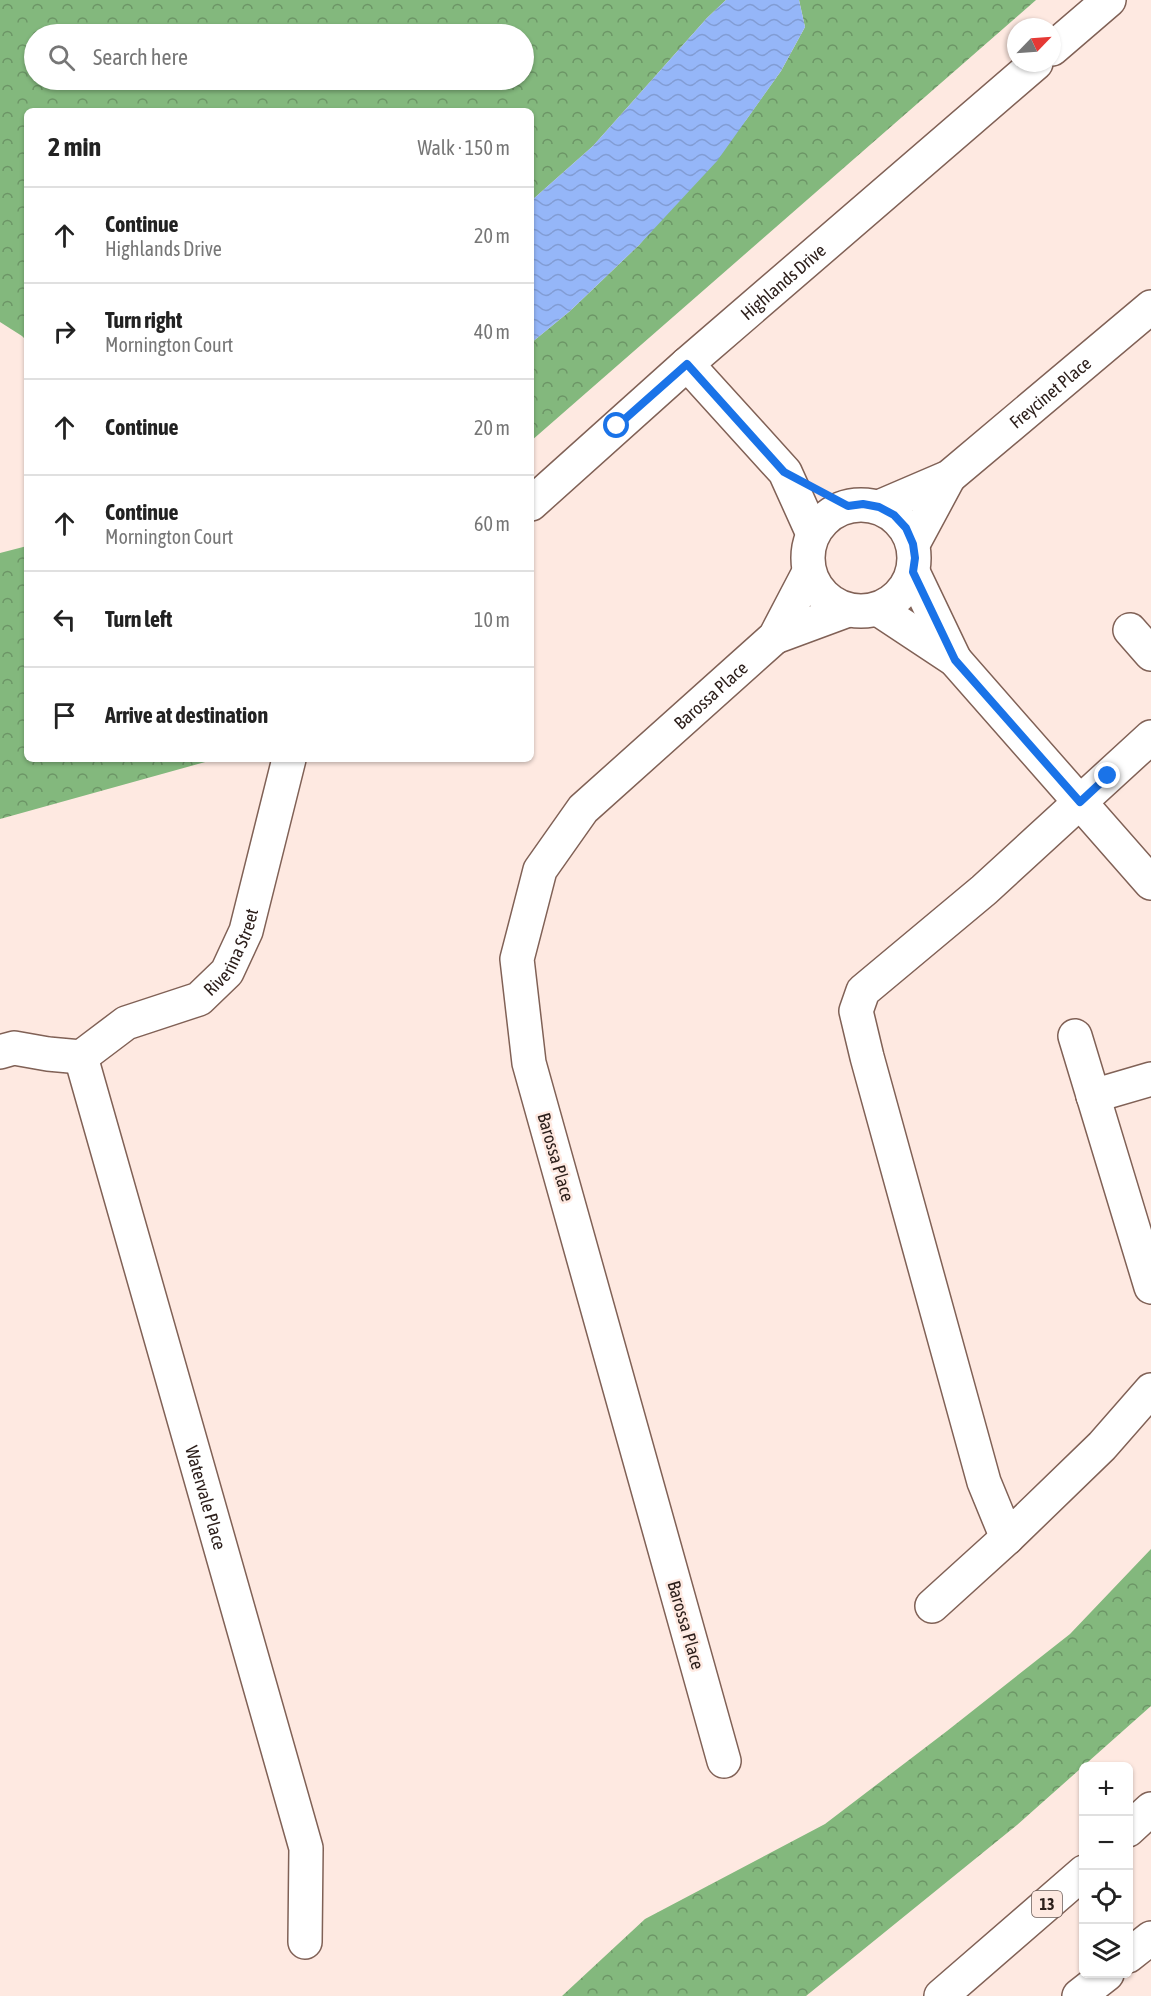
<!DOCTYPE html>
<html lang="en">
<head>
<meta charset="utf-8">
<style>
  body { margin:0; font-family:"Asap Condensed",sans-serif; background:#f6f6f6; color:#222 }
  .controls { position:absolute; right:18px; bottom:18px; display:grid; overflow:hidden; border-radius:9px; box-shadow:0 2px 4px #0004 }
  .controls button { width:54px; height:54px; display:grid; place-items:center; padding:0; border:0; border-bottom:2px solid #e0e0e0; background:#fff; color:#222; font:30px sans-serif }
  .compass { position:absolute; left:1007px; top:18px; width:54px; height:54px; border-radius:50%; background:#fff; box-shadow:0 2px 4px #0004; rotate:65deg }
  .stop { position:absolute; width:18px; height:18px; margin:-14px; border:4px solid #1a73e8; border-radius:50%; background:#fff }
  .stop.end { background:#1a73e8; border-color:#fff; box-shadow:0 2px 6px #0008 }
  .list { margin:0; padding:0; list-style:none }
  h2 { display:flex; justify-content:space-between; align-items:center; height:78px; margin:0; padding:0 24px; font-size:26px }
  h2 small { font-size:20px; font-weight:400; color:#767676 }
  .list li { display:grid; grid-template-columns:39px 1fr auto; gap:18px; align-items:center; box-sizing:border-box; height:96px; padding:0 24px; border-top:2px solid #e0e0e0 }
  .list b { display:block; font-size:22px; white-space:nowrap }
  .list p { margin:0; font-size:20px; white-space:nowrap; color:#767676 }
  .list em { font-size:20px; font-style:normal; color:#767676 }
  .icon { flex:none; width:33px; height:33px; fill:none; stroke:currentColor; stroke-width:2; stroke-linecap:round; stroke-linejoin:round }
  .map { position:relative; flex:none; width:1151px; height:1996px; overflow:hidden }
  .search { position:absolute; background:#fff; box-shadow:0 2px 4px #0004; left:24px; top:24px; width:510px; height:66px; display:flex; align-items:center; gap:15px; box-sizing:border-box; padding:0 21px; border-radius:33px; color:#767676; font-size:22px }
  .panel { position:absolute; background:#fff; box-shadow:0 2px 4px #0004; left:24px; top:108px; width:510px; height:654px; border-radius:9px }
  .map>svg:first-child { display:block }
</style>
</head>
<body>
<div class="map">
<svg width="1151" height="1996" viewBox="0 0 1151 1996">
  <defs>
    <pattern id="forest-crowns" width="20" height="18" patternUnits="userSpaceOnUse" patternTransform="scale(1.5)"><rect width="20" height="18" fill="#83b87d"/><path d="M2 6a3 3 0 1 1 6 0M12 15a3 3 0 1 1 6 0" fill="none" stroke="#6c9566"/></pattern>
    <pattern id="water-waves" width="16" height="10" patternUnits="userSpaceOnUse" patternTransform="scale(1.5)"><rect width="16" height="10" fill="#95b6f8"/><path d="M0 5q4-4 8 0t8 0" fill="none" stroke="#819cd4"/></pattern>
  </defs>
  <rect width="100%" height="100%" fill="#fee9e1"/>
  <path fill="url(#forest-crowns)" fill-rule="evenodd" d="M 0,0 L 726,0 L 707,18 L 593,146 L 531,201 L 531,111 L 27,111 L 27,341 L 22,336 L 0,322 ZM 34,34 L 524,34 L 524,80 L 34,80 Z
    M 799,0 L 1036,0 L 531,441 L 531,343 L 570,311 L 639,245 L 746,120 L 781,71 L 805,27 Z
    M 27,546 L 27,759 L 216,759 L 0,819 L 0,553 Z
    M 1151,1549 L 1151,1706 L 1017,1825 L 806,1996 L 562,1996 L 645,1919 L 825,1824 L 947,1731 L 1070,1634 Z"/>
  <path fill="url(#water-waves)" d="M 726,0 L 799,0 L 805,27 L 781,71 L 717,161 L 639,245 L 570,311 L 531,343 L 531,201 L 593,146 L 707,18 Z"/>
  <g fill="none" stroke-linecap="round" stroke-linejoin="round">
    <g stroke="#806156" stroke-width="36">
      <g id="minor">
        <path d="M 1052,49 L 1109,0"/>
        <path d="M 687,364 L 785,472 L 813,534"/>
        <path id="s1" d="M 531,504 L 687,364 L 1036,63"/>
        <circle cx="861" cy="558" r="53"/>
        <path id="s2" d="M 879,507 L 949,477 L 1151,307"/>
        <path d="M 913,544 L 949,477"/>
        <path d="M 913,572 L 955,660"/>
        <path d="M 878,609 L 955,660 L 1151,883"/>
        <path d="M 1130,630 L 1151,654"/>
        <path d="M 775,637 L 848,610"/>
        <path d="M 1151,737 L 984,890 L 863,991 L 856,1011 L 867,1057 L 984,1482 L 1007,1538 L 1102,1446 L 1151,1390"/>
        <path d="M 1075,1036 L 1151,1287"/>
        <path id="s3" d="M 0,1052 L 14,1048 L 48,1054 L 81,1057 L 126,1023 L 199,999 L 227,972 L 246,931 L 289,759"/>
        <path id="s4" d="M 81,1057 L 306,1848 L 305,1942"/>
        <path d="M 1093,1096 L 1151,1079"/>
        <path d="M 932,1606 L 1007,1538"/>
        <path id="s5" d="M 724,1761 L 529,1063 L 517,959 L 540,870 L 583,809 L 775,637 L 809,572"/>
      </g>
    </g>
    <g stroke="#806156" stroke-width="36">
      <path id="trunk" d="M 1128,1830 L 1151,1809
        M 1128,1956 L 1151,1938
        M 941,1996 L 1084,1872
        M 1079,1996 L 1107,1974"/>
    </g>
    <use href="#minor" stroke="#fff" stroke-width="33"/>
    <use href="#trunk" stroke="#fff" stroke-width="33"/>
  </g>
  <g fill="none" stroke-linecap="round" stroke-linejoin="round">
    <path stroke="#1a73e8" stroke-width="8" d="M 617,426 L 687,364 L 784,472 L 848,506 L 863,504 L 879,507 L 894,515 L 906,528 L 913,544 L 915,558 L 913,572 L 955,660 L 1080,802 L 1108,776"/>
  </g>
  <g text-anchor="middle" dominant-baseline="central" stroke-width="5" stroke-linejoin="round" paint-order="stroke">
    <rect fill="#fee9e1" stroke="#6c5c57" stroke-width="1.5" x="1032" y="1891" width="30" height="26" rx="4.5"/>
    <g font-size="16" font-weight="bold" fill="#2d201c">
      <text x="1047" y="1904">13</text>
    </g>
    <g font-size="18" fill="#2d201c" stroke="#fee9e1">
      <text stroke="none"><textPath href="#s1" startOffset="336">Highlands Drive</textPath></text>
      <text stroke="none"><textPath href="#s2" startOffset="208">Freycinet Place</textPath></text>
      <text stroke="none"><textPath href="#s5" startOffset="1167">Barossa Place</textPath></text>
      <text stroke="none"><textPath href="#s3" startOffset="274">Riverina Street</textPath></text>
      <text transform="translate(556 1157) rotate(74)">Barossa Place</text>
      <text stroke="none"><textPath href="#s4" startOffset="458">Watervale Place</textPath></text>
      <text transform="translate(686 1625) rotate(74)">Barossa Place</text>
    </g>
  </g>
</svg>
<div class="controls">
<button>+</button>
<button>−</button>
<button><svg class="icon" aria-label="locate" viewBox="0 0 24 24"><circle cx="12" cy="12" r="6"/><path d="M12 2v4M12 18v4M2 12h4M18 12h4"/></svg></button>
<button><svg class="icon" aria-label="layers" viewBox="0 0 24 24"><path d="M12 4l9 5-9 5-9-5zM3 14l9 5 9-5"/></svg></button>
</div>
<svg class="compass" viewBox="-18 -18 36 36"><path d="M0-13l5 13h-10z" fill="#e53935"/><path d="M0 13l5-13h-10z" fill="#767676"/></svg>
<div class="stop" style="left:617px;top:426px"></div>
<div class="stop end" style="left:1108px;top:776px"></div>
<div class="search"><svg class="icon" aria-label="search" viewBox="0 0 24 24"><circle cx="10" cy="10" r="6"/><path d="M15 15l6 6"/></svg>Search here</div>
<section class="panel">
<h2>2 min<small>Walk · 150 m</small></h2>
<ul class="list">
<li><svg class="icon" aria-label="ahead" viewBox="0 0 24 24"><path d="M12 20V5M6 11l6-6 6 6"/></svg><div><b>Continue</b><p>Highlands Drive</p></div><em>20 m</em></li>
<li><svg class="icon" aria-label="right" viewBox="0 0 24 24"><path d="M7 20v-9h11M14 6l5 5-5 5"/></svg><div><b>Turn right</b><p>Mornington Court</p></div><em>40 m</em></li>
<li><svg class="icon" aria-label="ahead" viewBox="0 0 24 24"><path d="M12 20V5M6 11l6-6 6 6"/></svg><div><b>Continue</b></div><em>20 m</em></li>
<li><svg class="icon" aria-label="ahead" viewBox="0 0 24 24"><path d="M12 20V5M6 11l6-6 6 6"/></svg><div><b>Continue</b><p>Mornington Court</p></div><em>60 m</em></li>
<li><svg class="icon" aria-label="left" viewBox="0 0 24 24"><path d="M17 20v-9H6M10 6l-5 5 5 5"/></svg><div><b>Turn left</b></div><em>10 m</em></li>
<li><svg class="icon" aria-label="arrive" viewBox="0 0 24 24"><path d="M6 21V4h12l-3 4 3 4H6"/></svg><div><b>Arrive at destination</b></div></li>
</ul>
</section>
</div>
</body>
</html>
